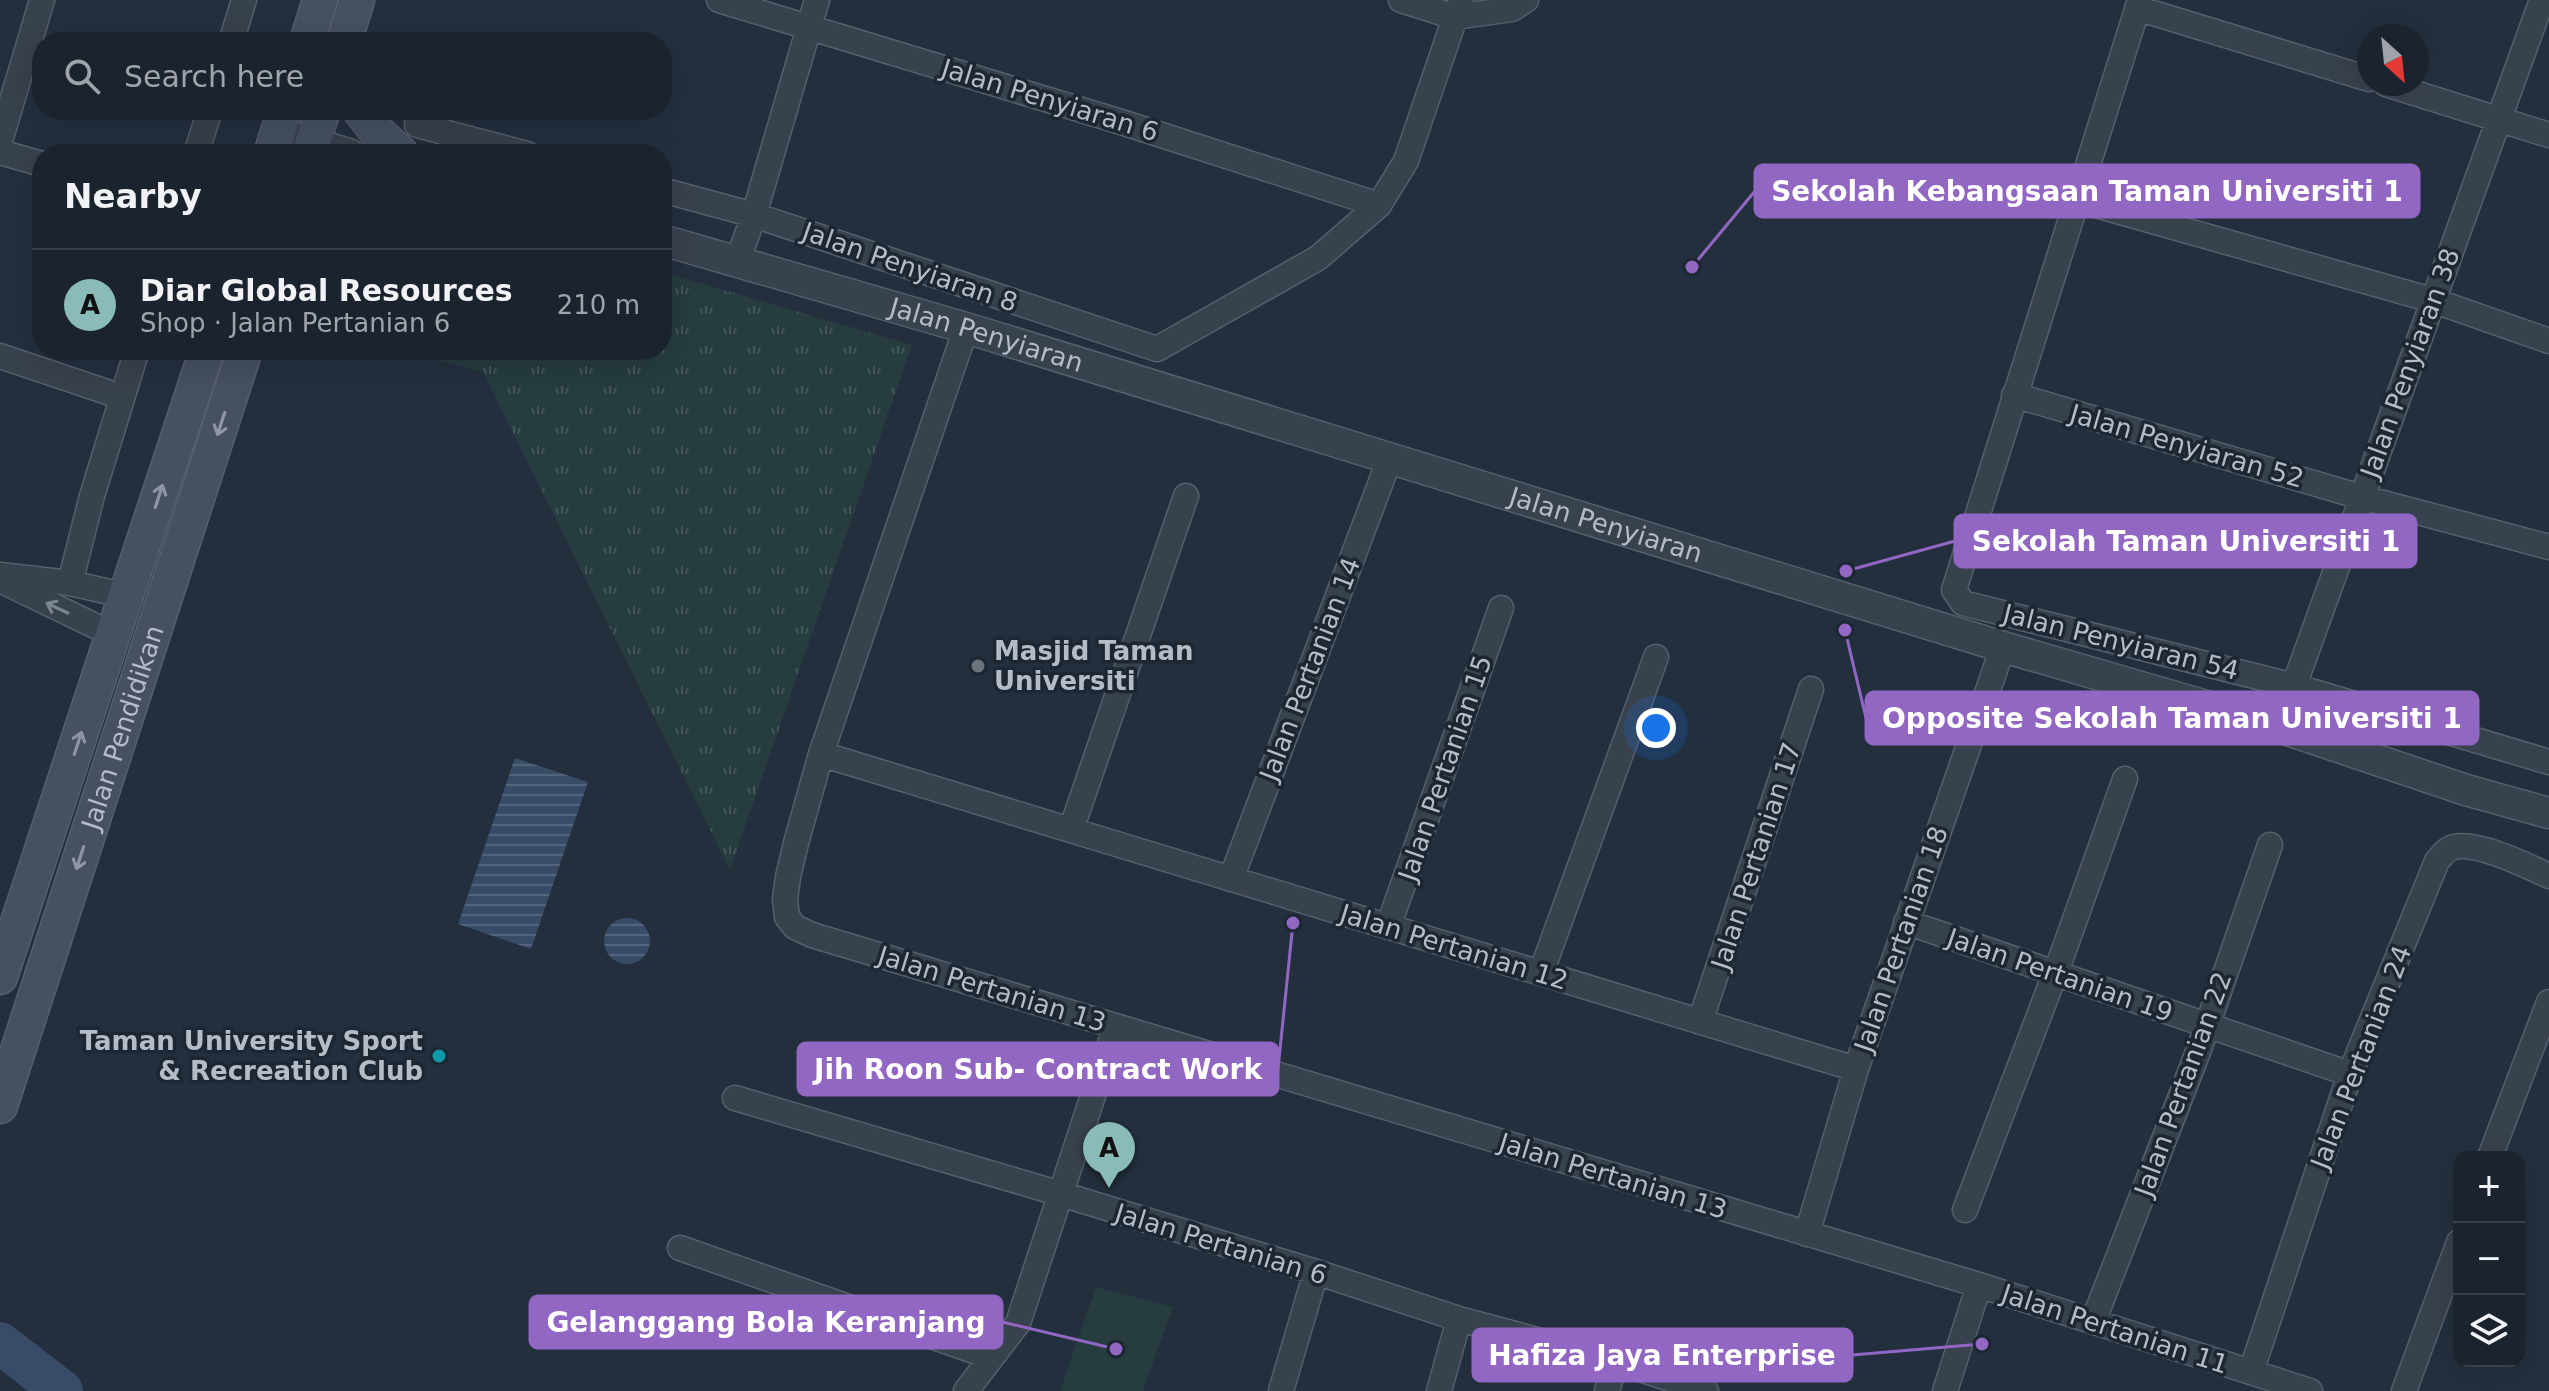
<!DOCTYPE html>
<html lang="en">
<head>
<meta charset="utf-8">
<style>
  body { margin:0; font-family:"DejaVu Sans",sans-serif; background:#242b36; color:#f1f3f6 }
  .controls { position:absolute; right:24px; bottom:24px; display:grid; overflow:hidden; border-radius:16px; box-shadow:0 8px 32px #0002 }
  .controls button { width:72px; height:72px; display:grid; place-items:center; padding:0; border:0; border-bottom:2px solid #39404a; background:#1b232e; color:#f1f3f6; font:40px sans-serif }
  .compass { position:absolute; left:2357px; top:24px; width:72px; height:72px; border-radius:50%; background:#1b232e; box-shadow:0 8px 32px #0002; rotate:153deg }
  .you { position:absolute; left:1656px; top:728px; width:28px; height:28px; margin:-20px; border:6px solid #fff; border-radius:50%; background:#1a73e8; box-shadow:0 0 0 12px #1a73e833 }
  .badge { display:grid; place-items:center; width:52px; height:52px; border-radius:50%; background:#8bbbb9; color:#111; font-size:26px; font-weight:700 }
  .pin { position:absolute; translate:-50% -66px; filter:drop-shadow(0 2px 4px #0008) }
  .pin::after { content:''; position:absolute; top:42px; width:28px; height:24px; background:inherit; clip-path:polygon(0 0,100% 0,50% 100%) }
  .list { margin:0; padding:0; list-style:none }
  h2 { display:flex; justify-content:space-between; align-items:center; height:104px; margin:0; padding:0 32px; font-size:34px }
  h2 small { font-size:26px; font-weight:400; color:#a0a4aa }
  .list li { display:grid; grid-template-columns:52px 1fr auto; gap:24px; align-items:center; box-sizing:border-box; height:112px; padding:0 32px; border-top:2px solid #39404a }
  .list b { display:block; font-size:30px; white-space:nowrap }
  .list p { margin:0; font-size:26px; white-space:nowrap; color:#a0a4aa }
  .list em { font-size:26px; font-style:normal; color:#a0a4aa }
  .icon { flex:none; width:44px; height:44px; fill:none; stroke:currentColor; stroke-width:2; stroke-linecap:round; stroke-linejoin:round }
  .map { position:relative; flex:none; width:2549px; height:1391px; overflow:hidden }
  .search { position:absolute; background:#1b232e; box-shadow:0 8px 32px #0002; left:32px; top:32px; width:640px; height:88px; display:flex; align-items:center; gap:20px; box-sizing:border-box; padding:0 28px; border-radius:32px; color:#a0a4aa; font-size:30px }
  .panel { position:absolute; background:#1b232e; box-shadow:0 8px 32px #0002; left:32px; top:144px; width:640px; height:216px; border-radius:32px }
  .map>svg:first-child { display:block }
</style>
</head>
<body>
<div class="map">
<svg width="2549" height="1391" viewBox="0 0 2549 1391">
  <defs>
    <pattern id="grass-tufts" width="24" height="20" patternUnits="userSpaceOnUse" patternTransform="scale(2)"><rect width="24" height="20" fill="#263c3f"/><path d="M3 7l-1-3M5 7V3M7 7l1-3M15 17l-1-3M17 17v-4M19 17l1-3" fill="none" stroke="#435659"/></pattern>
    <pattern id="water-rules" width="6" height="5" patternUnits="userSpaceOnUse" patternTransform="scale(2)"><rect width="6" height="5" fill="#394c67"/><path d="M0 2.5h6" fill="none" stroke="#53647b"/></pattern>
  </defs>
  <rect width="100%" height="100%" fill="#242f3e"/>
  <path fill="url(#grass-tufts)" d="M 662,272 L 912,345 L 730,870 L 483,372 L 403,350 L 662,350 Z"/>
  <path fill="#263c3f" d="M 1096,1287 L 1173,1307 L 1143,1391 L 1060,1391 Z"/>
  <path fill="url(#water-rules)" d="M 515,758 L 588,782 L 531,949 L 458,924 Z
    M604 941a23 23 0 1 1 46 0a23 23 0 1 1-46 0Z"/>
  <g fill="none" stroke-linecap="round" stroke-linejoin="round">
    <path stroke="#394c67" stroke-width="42" d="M 0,1343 L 62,1391"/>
    <g stroke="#565f6c" stroke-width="27">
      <path id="minor" d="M 719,0 L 1118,121 L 1379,205
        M 1401,0 L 1455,17 L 1512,9 L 1526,0
        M 2140,0 L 1954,590 L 1963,603 L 2294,686 L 2549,762
        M 2137,8 L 2369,79
        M 231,42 L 244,0
        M 2386,84 L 2549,135
        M 417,125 L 527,154
        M 0,141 L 42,0
        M 0,152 L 42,164
        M 196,154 L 210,110
        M 662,190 L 754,215 L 1157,349 L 1318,258 L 1379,205 L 1406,161 L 1461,0
        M 2078,200 L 2432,300 L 2549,341
        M 738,260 L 754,215 L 817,0
        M 966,328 L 821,754 L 796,843 L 788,877 L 785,899 L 787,917 L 795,927 L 812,935 L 1979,1285 L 2310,1391
        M 0,356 L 122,397
        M 2014,395 L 2361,497 L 2549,547
        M 0,575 L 70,583 L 127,596
        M 4,582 L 114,635
        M 70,583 L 92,496 L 137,350
        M 2282,728 L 2294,686 L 2542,0
        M 821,754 L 1856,1069
        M 1071,830 L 1186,496
        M 1231,879 L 1390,458
        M 1906,922 L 2350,1074
        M 1388,927 L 1501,608
        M 1541,973 L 1656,657
        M 1700,1022 L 1811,689
        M 735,1098 L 1061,1194 L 1316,1272 L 1459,1319 L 1616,1361 L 1706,1391
        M 2490,1157 L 2549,1002
        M 1965,1210 L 2064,950 L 2125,779
        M 1807,1234 L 1856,1069 L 2003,647
        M 680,1248 L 991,1357
        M 2093,1322 L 2198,1052 L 2270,845
        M 2251,1372 L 2350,1074 L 2437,861 C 2441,857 2445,850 2451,848 C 2473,839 2528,866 2549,876
        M 966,1391 L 1018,1323 L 1116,1026
        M 1281,1391 L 1316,1272
        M 1439,1391 L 1459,1319
        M 1607,1391 L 1616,1361
        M 1945,1391 L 1979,1285
        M 2404,1391 L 2459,1242"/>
    </g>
    <g stroke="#565f6c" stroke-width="33">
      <g id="tertiary">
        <path d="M 292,137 L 349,154"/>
        <path id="s1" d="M 662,240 L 966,328 L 2003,647 L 2282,728 L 2466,790 L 2549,813"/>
      </g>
    </g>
    <g stroke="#565f6c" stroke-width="37">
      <g id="secondary">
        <path d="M 307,42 L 320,0"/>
        <path d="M 344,42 L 357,0"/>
        <path d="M 360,110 L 377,132 L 401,154"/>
        <path d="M 271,154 L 285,110"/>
        <path d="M 309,154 L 323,110"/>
        <path d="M 0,977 L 207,350"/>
        <path id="s2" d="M 0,1106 L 245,350"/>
      </g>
    </g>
    <use href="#minor" stroke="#38414e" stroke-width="24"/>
    <use href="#tertiary" stroke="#38414e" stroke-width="30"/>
    <use href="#secondary" stroke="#465061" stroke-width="34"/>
  </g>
  <defs><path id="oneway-shaft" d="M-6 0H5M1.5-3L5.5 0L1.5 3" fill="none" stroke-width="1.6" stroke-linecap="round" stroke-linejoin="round" transform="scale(2)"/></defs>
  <g stroke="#8e96a5">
    <use href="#oneway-shaft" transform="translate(221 424) rotate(108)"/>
    <use href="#oneway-shaft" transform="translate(159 496) rotate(-72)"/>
    <use href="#oneway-shaft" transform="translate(78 743) rotate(-72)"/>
    <use href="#oneway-shaft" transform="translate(80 858) rotate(108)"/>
  </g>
  <use stroke="#7c8592" href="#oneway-shaft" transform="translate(57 608) rotate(-155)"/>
  <circle fill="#6b7280" stroke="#1d2633" stroke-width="3" cx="978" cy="666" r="8"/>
  <circle fill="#0f9aa8" stroke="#1d2633" stroke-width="3" cx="439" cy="1056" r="8"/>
  <g text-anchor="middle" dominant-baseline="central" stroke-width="7" stroke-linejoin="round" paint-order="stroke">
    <g font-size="26" fill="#b4bcc9" stroke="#1d2633">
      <text transform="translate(1050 100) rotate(17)">Jalan Penyiaran 6</text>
      <text transform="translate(910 267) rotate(19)">Jalan Penyiaran 8</text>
      <text stroke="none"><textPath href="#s1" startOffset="338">Jalan Penyiaran</textPath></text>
      <text transform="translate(2410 363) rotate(-70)">Jalan Penyiaran 38</text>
      <text transform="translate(2187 446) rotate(16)">Jalan Penyiaran 52</text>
      <text stroke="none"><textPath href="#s1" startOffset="986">Jalan Penyiaran</textPath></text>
      <text transform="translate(2121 642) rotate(14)">Jalan Penyiaran 54</text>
      <text transform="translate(1310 669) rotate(-69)">Jalan Pertanian 14</text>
      <text stroke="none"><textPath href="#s2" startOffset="398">Jalan Pendidikan</textPath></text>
      <text transform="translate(1445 768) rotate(-71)">Jalan Pertanian 15</text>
      <text transform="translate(1756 856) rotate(-72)">Jalan Pertanian 17</text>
      <text transform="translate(1901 939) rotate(-71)">Jalan Pertanian 18</text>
      <text transform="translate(1454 947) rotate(17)">Jalan Pertanian 12</text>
      <text transform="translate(2060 975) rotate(19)">Jalan Pertanian 19</text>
      <text transform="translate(992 989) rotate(17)">Jalan Pertanian 13</text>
      <text transform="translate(2361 1057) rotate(-69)">Jalan Pertanian 24</text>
      <text transform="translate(2183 1084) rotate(-70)">Jalan Pertanian 22</text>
      <text transform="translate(1613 1176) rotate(17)">Jalan Pertanian 13</text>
      <text transform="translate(1221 1244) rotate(17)">Jalan Pertanian 6</text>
      <text transform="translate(2115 1329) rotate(18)">Jalan Pertanian 11</text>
    </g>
    <g font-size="26" font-weight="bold" fill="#b4bcc9" stroke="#1d2633" text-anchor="start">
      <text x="994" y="651">Masjid Taman<tspan x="994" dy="30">Universiti</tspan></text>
      <text x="423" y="1041" text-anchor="end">Taman University Sport<tspan x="423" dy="30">&amp; Recreation Club</tspan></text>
    </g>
  </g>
  <path fill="none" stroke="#9266c3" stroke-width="3" d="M1692 267L1755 191M1846 571L1955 541M1845 630L1866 718M1293 923L1278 1069M1116 1349L1002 1322M1982 1344L1852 1355"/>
  <g fill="#9266c3" stroke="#1d2633" stroke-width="3">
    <circle cx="1692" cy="267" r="8"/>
    <circle cx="1846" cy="571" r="8"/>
    <circle cx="1845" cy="630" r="8"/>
    <circle cx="1293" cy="923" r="8"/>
    <circle cx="1116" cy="1349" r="8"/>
    <circle cx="1982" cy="1344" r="8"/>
  </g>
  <g fill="#9266c3" stroke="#9266c3" stroke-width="3">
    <rect x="1755" y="165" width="664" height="52" rx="8"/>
    <rect x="1955" y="515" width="461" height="52" rx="8"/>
    <rect x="1866" y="692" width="612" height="52" rx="8"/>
    <rect x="798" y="1043" width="480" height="52" rx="8"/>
    <rect x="530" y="1296" width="472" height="52" rx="8"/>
    <rect x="1473" y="1329" width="379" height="52" rx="8"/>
  </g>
  <g font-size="28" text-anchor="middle" font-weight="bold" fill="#fff">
    <text x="2087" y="201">Sekolah Kebangsaan Taman Universiti 1</text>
    <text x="2186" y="551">Sekolah Taman Universiti 1</text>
    <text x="2172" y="728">Opposite Sekolah Taman Universiti 1</text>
    <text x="1038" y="1079">Jih Roon Sub- Contract Work</text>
    <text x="766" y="1332">Gelanggang Bola Keranjang</text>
    <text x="1662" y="1365">Hafiza Jaya Enterprise</text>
  </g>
</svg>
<div class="controls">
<button>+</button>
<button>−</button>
<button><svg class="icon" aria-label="layers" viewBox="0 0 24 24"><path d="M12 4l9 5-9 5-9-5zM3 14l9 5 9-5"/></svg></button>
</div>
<svg class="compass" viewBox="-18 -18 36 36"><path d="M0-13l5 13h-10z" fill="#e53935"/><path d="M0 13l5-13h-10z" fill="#a0a4aa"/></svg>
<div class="you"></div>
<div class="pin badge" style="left:1109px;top:1188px">A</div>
<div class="search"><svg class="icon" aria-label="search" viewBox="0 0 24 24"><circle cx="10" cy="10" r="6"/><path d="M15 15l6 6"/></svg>Search here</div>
<section class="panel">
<h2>Nearby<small></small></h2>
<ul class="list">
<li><span class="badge">A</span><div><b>Diar Global Resources</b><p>Shop · Jalan Pertanian 6</p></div><em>210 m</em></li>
</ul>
</section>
</div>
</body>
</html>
